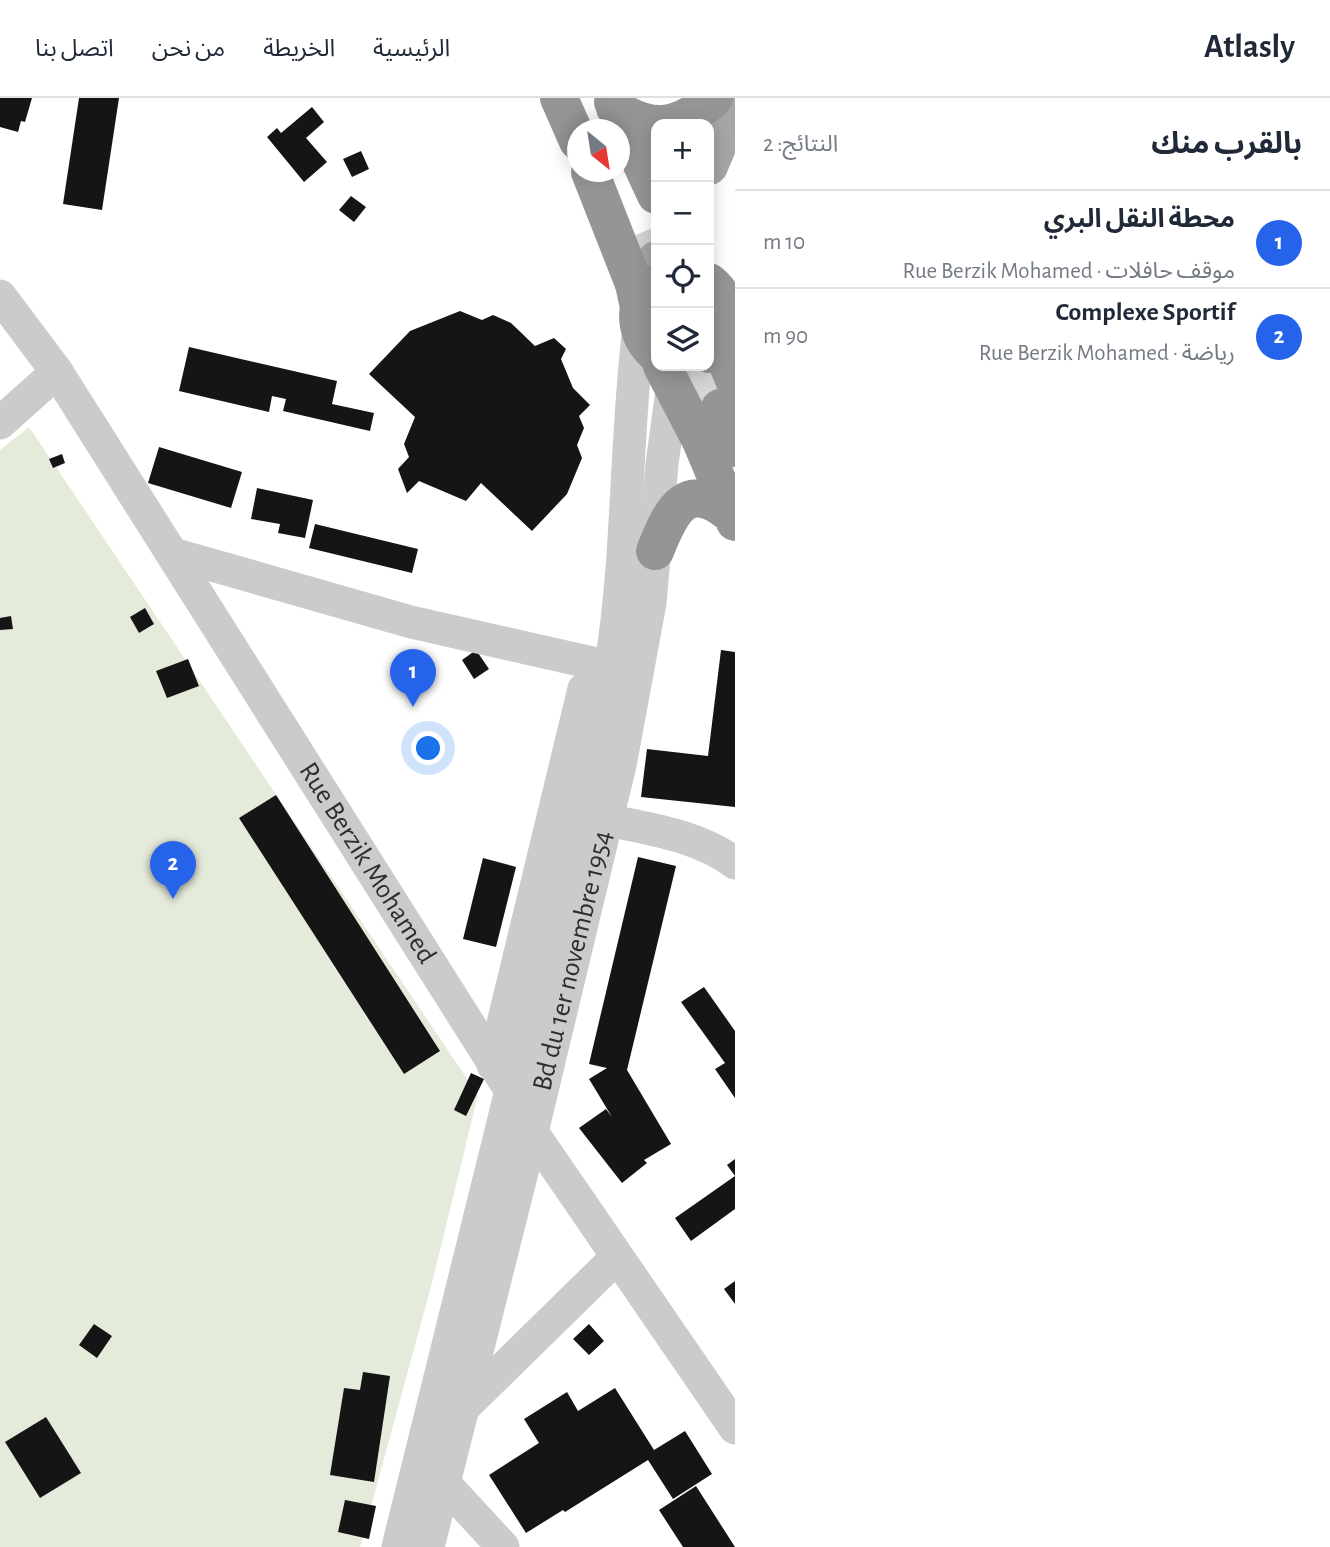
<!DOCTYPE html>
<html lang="ar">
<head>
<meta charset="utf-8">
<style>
  body { margin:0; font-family:"Alegreya Sans","Noto Sans Arabic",sans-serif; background:#f6f6f7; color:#1f2937; direction:rtl }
  .controls { position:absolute; right:21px; top:21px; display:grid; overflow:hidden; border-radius:14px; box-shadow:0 4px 18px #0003 }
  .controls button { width:63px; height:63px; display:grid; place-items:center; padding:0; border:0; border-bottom:2px solid #e0e1e3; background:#fff; color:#1f2937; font:35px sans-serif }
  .compass { position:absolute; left:567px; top:21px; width:63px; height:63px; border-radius:50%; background:#fff; box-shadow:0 4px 18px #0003; rotate:150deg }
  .you { position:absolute; left:429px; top:651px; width:24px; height:24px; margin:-18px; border:5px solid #fff; border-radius:50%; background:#1a73e8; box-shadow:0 0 0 10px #1a73e833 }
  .badge { display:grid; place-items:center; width:46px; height:46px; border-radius:50%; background:#2563eb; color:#fff; font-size:23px; font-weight:700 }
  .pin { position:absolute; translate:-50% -58px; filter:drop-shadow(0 2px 4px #0008) }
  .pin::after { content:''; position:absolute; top:37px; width:24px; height:21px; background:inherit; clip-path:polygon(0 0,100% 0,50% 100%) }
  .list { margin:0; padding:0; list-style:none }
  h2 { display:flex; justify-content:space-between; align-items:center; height:91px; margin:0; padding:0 28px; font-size:30px }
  h2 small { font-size:23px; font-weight:400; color:#747a83 }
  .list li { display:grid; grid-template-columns:46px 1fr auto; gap:21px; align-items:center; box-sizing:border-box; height:98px; padding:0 28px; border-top:2px solid #e0e1e3 }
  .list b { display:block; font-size:26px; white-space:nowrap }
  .list p { margin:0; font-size:23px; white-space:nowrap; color:#747a83 }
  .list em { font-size:23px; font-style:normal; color:#747a83 }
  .icon { flex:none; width:38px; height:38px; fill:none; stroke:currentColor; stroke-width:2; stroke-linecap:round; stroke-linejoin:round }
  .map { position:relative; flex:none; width:735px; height:1449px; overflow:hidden; direction:ltr }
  header { display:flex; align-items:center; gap:42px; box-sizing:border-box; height:98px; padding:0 35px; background:#fff; border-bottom:2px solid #e0e1e3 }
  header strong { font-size:33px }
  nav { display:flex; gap:38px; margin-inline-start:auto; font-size:24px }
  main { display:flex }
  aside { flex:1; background:#fff }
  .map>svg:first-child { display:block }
</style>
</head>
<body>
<header>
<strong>Atlasly</strong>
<nav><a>الرئيسية</a><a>الخريطة</a><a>من نحن</a><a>اتصل بنا</a></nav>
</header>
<main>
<aside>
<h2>بالقرب منك<small>النتائج: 2</small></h2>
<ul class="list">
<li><span class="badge">1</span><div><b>محطة النقل البري</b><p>موقف حافلات · Rue Berzik Mohamed</p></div><em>10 m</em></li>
<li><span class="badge">2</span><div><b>Complexe Sportif</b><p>رياضة · Rue Berzik Mohamed</p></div><em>90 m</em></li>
</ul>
</aside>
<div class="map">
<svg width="735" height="1449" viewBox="0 0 735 1449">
  <rect width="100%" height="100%" fill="#fff"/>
  <path fill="#e5ebdb" d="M 29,329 L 478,997 L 433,1181 L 360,1449 L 0,1449 L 0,352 Z"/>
  <path fill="#151515" d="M 0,0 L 32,0 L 25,24 L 21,23 L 18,34 L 0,29 Z
    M 79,0 L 119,0 L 102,112 L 63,106 Z
    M 312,9 L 324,24 L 306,40 L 327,64 L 304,84 L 267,39 L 277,30 L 281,35 Z
    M 361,53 L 369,71 L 352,79 L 343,61 Z
    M 351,98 L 366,109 L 354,124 L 339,112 Z
    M 460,213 L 482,222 L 493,217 L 511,225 L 535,248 L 554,240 L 566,251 L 561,261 L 573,290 L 590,307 L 579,318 L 584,330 L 577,347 L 582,360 L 567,396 L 532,433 L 481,385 L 466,403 L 419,383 L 407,395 L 398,371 L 409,359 L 404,346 L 415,319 L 369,276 L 410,233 Z
    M 189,249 L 337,283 L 332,306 L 374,315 L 370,333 L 283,313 L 286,301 L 272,298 L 269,314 L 179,293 Z
    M 159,349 L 242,374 L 231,410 L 148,385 Z
    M 62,356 L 65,365 L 53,370 L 49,361 Z
    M 257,390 L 313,402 L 305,440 L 278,435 L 280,426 L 251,421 Z
    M 315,426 L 418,451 L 412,475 L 309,450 Z
    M 145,510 L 154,526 L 139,535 L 130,519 Z
    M 11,518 L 13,531 L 0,532 L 0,520 Z
    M 476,552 L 489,571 L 474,581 L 462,562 Z
    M 721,552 L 735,554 L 735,709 L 641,699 L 647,651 L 708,658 Z
    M 188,561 L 199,588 L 167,600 L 156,573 Z
    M 276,697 L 440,953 L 404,976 L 239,720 Z
    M 638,759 L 676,768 L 627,972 L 671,1046 L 644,1062 L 647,1065 L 622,1085 L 579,1030 L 606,1011 L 612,1019 L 589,981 L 607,970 L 589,966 Z
    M 483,760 L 516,769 L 496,849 L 463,841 Z
    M 704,889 L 735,933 L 735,1000 L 715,971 L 725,965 L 681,904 Z
    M 471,975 L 484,981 L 466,1018 L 454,1012 Z
    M 735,1061 L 735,1111 L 691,1143 L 675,1120 L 735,1078 L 727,1067 Z
    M 735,1183 L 735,1206 L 724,1191 Z
    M 94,1226 L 112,1238 L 97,1260 L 79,1247 Z
    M 589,1226 L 604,1243 L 589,1257 L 573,1241 Z
    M 363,1274 L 390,1278 L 374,1384 L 330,1377 L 344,1290 L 360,1292 Z
    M 615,1290 L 654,1352 L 685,1333 L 712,1376 L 673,1401 L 648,1362 L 565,1414 L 563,1412 L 526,1435 L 489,1377 L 539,1345 L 524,1321 L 567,1294 L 578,1313 Z
    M 46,1319 L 81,1375 L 40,1400 L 5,1344 Z
    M 696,1388 L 735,1449 L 683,1449 L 659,1412 Z
    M 345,1402 L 376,1408 L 369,1441 L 338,1434 Z"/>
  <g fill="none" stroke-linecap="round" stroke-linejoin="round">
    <path stroke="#d5d5d5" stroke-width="38" stroke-dasharray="38 19" stroke-linecap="butt" d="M 643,134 L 656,166
      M 701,268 L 720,310"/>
    <g stroke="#cbcbcb" stroke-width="33">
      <path id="s1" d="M 0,198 L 57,274 L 511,993 L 532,1034 L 735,1330"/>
      <path d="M 0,325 L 57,274"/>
      <path d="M 173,456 L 411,524 L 610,569"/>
      <path d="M 608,722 C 652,732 697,737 735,765"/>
      <path d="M 493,967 L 584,591"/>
      <path d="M 462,1311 L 617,1159"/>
      <path d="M 443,1384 L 503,1449"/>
      <path d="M 398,1449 C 441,1272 485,1096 529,920 C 558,803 591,686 611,566 C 629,455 625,342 639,229"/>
      <path id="s2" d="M 428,1449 L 532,1034 L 620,667 L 650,505 L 662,366 L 674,278"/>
    </g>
    <path stroke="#a6a6a6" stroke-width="38" d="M 709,68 L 718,47 L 732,0
      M 634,186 L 656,162"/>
    <path stroke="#959595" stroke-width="38" d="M 559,0 L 578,43
      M 613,4 L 656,97
      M 615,10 C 654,36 680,29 714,0
      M 590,74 L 634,186 L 639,209
      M 709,184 C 735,204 729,235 709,256
      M 652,187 C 631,208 635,237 656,256
      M 719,245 L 735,284
      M 662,268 L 701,343 L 735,424
      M 720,310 L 735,350
      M 655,453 C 672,410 687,380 732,417"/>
  </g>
  <g text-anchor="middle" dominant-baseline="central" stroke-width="7" stroke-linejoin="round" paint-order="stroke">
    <g font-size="28" fill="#2e2e2e" stroke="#fff">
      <text stroke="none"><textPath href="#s1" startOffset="676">Rue Berzik Mohamed</textPath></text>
      <text stroke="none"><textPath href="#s2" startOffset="604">Bd du 1er novembre 1954</textPath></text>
    </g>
  </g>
</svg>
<div class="controls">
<button>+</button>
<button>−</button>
<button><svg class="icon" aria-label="locate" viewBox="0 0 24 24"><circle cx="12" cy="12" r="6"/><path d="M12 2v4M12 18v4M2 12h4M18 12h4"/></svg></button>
<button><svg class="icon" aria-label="layers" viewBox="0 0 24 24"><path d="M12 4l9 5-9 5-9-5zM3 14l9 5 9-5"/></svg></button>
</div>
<svg class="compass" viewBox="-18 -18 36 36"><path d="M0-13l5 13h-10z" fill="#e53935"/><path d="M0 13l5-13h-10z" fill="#747a83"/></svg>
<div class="you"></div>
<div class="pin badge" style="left:413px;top:609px">1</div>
<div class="pin badge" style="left:173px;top:801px">2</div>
</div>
</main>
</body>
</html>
